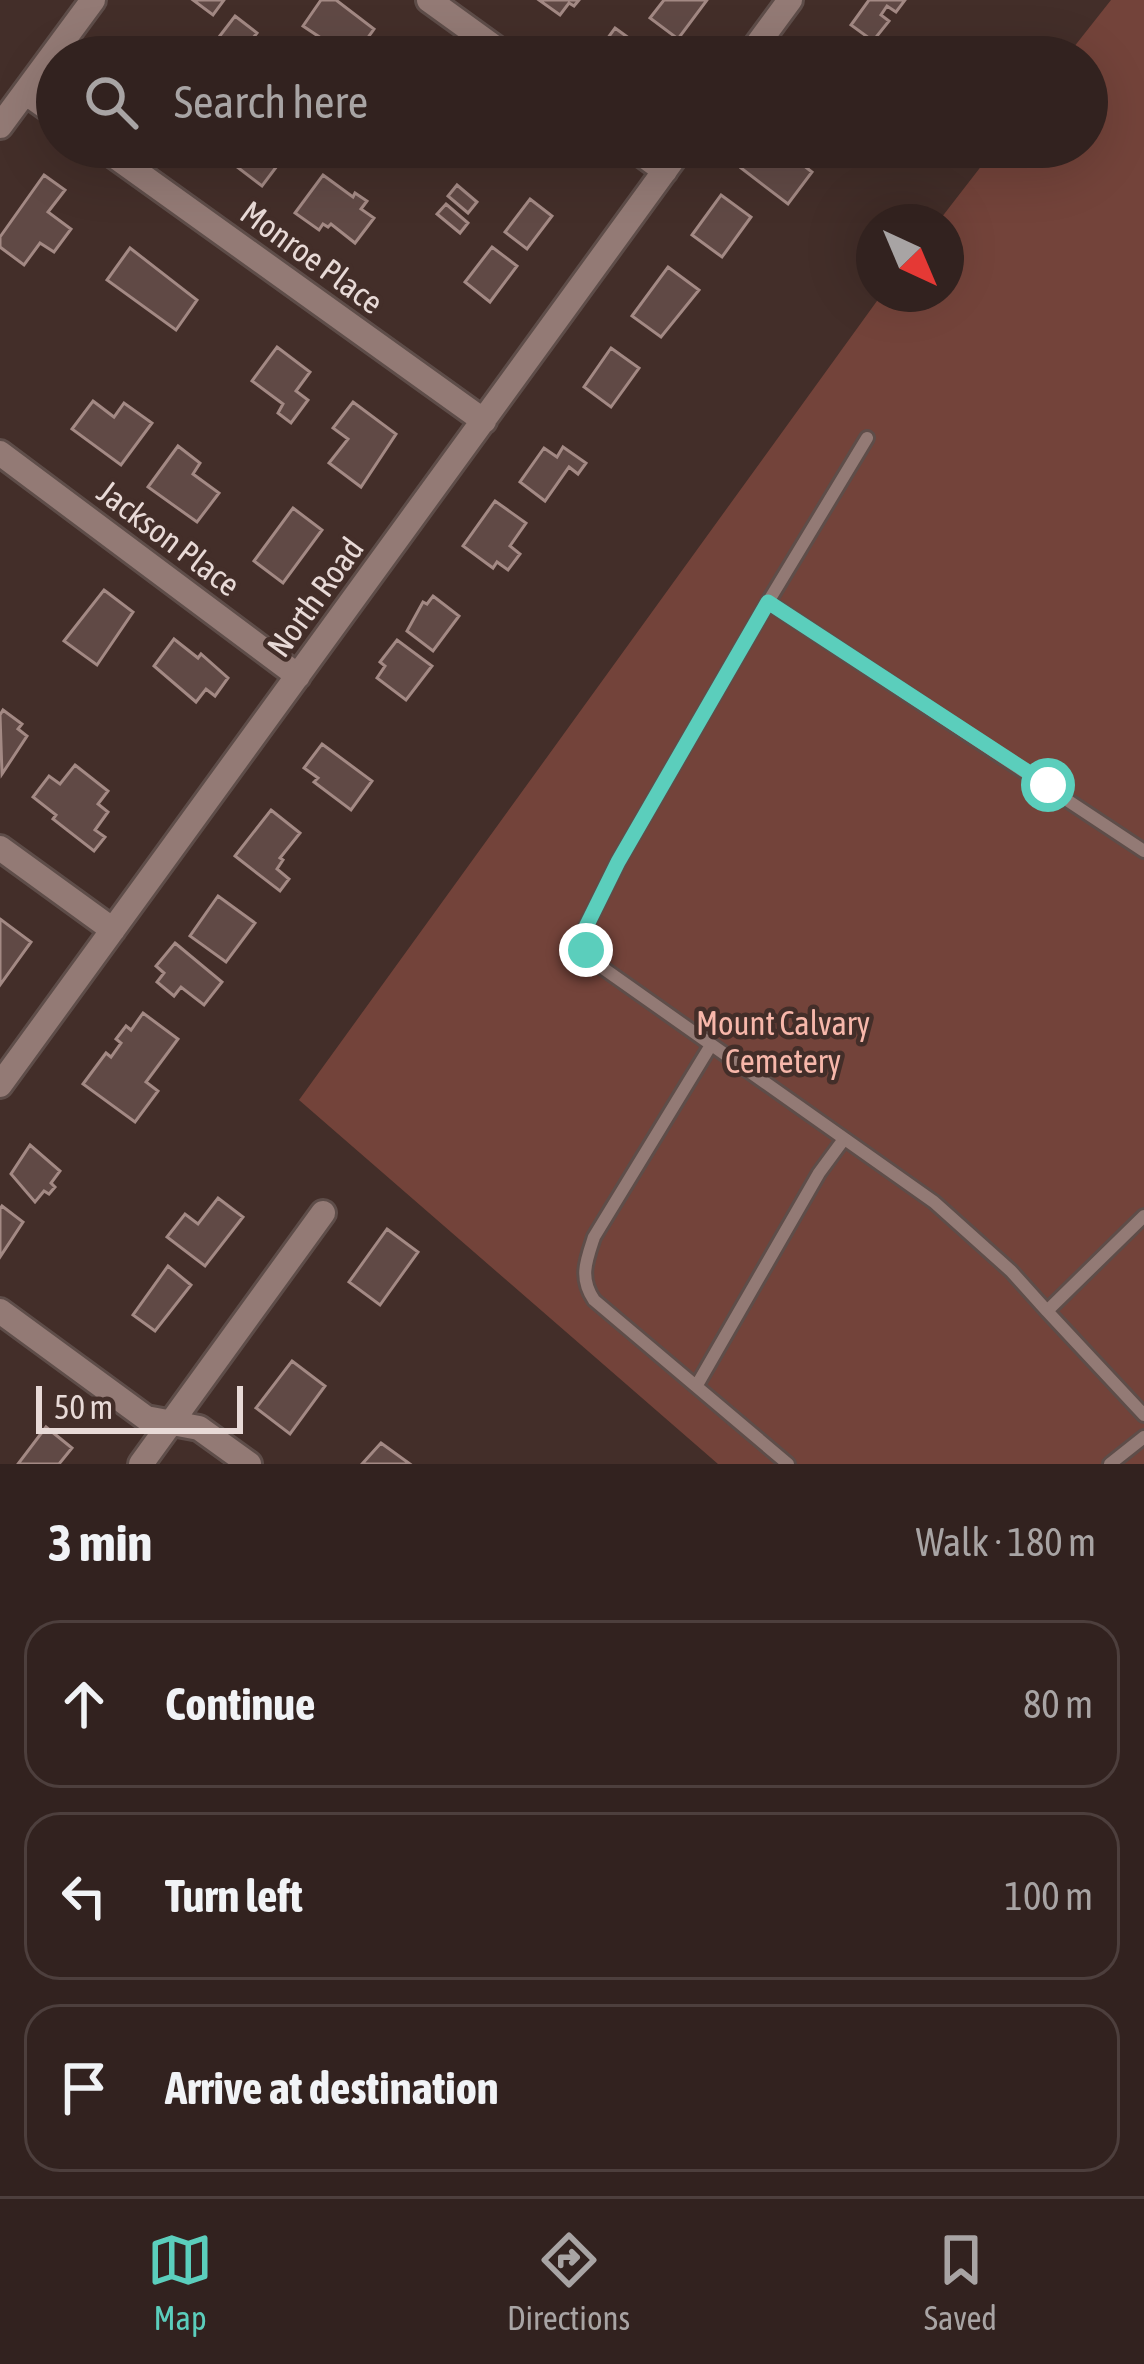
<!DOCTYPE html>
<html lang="en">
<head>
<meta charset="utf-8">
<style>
  body { margin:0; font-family:"Asap Condensed",sans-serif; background:#3a2a28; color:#f1f3f6 }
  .compass { position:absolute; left:856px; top:204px; width:108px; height:108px; border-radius:50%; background:#32221f; box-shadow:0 12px 48px #0002; rotate:136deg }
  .scale { position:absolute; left:36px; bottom:30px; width:207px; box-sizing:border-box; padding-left:12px; border:6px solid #e8dad7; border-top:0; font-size:33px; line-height:42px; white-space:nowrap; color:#e8dad7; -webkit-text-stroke:9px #432e29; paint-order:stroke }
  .stop { position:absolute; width:36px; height:36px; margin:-27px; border:9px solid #5bcebc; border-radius:50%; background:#fff }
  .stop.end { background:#5bcebc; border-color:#fff; box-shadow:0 3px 12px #0008 }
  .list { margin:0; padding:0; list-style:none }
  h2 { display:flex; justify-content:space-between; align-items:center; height:156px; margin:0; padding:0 48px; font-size:51px }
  h2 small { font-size:39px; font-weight:400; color:#a8a4a4 }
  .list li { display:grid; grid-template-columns:78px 1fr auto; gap:36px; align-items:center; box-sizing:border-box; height:168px; margin:0 24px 24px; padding:0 24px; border:3px solid #4d3f3d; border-radius:36px }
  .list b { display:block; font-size:45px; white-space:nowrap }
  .list em { font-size:39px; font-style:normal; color:#a8a4a4 }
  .icon { flex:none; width:66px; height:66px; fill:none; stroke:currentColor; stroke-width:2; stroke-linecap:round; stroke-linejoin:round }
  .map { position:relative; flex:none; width:1144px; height:1464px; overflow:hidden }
  .search { position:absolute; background:#32221f; box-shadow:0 12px 48px #0002; left:36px; right:36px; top:36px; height:132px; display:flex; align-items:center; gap:30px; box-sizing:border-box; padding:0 42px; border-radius:66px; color:#a8a4a4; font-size:45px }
  .sheet { height:732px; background:#32221f }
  nav { display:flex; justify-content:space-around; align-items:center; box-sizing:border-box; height:168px; border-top:3px solid #4d3f3d; background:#32221f; font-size:33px; color:#a8a4a4 }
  nav a { display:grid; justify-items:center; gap:6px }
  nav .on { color:#5bcebc }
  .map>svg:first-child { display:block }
</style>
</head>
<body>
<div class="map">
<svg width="1144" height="1464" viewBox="0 0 1144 1464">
  <rect width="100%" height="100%" fill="#432e29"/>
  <path fill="#73433a" d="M 1111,0 L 1144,0 L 1144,1464 L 718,1464 L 299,1100 L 882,294 L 946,294 L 946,222 L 938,222 L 996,147 L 1087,147 L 1087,57 L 1066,57 Z"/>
  <path fill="#604945" stroke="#a38984" stroke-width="3" d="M 193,0 L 224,0 L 213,15 Z
    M 321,0 L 336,0 L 374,29 L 354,57 L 330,57 L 336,48 L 303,26 Z
    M 539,0 L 579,0 L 574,6 L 569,3 L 560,15 Z
    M 664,0 L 707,0 L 678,39 L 650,18 Z
    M 869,0 L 905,0 L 896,12 L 887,6 L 881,15 L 889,21 L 873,41 L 851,25 Z
    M 235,16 L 257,33 L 241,53 L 219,37 Z
    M 615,28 L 655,57 L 594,57 Z
    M 211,147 L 260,147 L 280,162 L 262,186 Z
    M 757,147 L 780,147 L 812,172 L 788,204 L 741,168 Z
    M 44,175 L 65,190 L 48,212 L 71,229 L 54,252 L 40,243 L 24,265 L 0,247 L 0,237 Z
    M 323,175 L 353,197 L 355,193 L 367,201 L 361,209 L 374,218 L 355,243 L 331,224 L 328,227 L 323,224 L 319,230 L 295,213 Z
    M 457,185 L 477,202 L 468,213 L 448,196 Z
    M 721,195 L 751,217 L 722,257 L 692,235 Z
    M 530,199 L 552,216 L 527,249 L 505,232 Z
    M 446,204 L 468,223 L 460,233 L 437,214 Z
    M 492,247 L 517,266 L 490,302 L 465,282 Z
    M 130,248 L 197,300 L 176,330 L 107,280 Z
    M 668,267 L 699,290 L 661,337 L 632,316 Z
    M 277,347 L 310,372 L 296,391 L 308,400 L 291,423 L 278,413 L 283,404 L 252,381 Z
    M 611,348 L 639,368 L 611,407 L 584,387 Z
    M 93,401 L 114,417 L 124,403 L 152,423 L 121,465 L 72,429 Z
    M 353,402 L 396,434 L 361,487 L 329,463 L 348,439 L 333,428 Z
    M 178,446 L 200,463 L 193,474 L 219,493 L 197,522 L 148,487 Z
    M 563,447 L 586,463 L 578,474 L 569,467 L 545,501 L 520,482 L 544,448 L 557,457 Z
    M 495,501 L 526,523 L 510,546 L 520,554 L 508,570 L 497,562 L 493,568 L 463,546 Z
    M 293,508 L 322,530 L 283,583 L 254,561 Z
    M 104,590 L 133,612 L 97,665 L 64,641 Z
    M 433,596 L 459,616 L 433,651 L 407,631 L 423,602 L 427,604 Z
    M 174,639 L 198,658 L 201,654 L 228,678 L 215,696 L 206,689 L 196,702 L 154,666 Z
    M 397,640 L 432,666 L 406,700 L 377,678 L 385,666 L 380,662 Z
    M 3,710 L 22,724 L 18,729 L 27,736 L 2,774 L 0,715 Z
    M 322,744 L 372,781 L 351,810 L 314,782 L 318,778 L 304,768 Z
    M 75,765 L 108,791 L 98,804 L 108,812 L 95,830 L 105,837 L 94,851 L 53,819 L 56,815 L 33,797 L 49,776 L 60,784 Z
    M 271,810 L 300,833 L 280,858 L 283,860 L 277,869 L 289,879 L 280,891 L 235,856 Z
    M 218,896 L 255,923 L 226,962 L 190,936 Z
    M 0,919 L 31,942 L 0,985 Z
    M 175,943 L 222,982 L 204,1005 L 181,987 L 174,996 L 157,982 L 164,973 L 156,966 Z
    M 143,1013 L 178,1039 L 146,1082 L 158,1091 L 135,1122 L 83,1084 L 106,1053 L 111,1057 L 121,1043 L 116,1039 L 126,1026 L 131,1030 Z
    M 30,1145 L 60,1171 L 51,1183 L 55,1187 L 49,1194 L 44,1191 L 35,1202 L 11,1174 Z
    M 218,1198 L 243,1217 L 205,1266 L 167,1237 L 185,1214 L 198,1224 Z
    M 2,1206 L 23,1222 L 0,1257 L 0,1209 Z
    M 387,1229 L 418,1252 L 380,1305 L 349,1282 Z
    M 168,1266 L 191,1285 L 155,1331 L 133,1315 Z
    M 292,1361 L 325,1386 L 290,1434 L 256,1408 Z
    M 46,1427 L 72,1448 L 59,1464 L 18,1464 Z
    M 381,1443 L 410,1464 L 362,1464 Z"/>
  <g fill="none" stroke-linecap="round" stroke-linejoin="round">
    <g stroke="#5e4d49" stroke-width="18">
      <path id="lane" d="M 867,438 L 768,602 L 1144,851
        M 768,602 L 618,862 L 580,939 L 600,966 L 934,1202 L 1011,1271 L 1047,1311
        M 711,1045 L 594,1237 C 586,1261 579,1278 594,1300 L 788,1464
        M 1144,1216 L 1047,1311 L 1144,1415
        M 697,1385 L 819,1173 L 844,1139
        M 1110,1464 L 1144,1437"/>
    </g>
    <g stroke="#5e4d49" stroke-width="30">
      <path id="street" d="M 429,0 L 508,57
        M 748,57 L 790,0
        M 25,92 L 57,115
        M 0,126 L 93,0
        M 102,147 L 484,421
        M 632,147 L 665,171
        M 0,453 L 298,676
        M 0,848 L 113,930
        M 0,1085 L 682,147
        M 0,1311 L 146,1418 L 199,1428 L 249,1464
        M 141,1464 L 323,1213"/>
    </g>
    <use href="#lane" stroke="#937a75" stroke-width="12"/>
    <use href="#street" stroke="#937a75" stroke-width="24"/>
  </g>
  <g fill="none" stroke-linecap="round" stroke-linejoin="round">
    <path stroke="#5bcebc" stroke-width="15" d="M 586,950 L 580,939 L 618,862 L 768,602 L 1048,785"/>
  </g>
  <g text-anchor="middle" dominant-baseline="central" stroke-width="9" stroke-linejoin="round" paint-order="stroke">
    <g font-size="33" fill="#e8dad7" stroke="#432e29">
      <text transform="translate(312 257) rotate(36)">Monroe Place</text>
      <text transform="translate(169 538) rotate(37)">Jackson Place</text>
      <text transform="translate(315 597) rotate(-54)">North Road</text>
    </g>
    <g font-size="33" fill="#f7b7aa" stroke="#432e29">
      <text x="783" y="1023">Mount Calvary<tspan x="783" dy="38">Cemetery</tspan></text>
    </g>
  </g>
</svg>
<svg class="compass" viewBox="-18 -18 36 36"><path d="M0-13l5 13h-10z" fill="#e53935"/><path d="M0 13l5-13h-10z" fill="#a8a4a4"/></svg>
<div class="scale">50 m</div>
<div class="stop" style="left:1048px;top:785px"></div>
<div class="stop end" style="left:586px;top:950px"></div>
<div class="search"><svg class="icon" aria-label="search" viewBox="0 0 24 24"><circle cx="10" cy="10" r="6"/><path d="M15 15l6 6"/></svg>Search here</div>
</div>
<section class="sheet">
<h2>3 min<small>Walk · 180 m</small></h2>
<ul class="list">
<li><svg class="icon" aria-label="ahead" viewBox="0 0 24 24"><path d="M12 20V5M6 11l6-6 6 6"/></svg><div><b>Continue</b></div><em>80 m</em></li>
<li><svg class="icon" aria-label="left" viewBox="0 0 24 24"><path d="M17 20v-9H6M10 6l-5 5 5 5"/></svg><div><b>Turn left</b></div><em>100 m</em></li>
<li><svg class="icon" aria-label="arrive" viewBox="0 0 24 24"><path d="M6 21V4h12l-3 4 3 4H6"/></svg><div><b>Arrive at destination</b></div></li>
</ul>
</section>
<nav>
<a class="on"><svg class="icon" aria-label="map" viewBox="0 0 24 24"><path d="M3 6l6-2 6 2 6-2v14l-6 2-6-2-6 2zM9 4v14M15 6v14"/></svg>Map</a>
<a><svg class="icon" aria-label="directions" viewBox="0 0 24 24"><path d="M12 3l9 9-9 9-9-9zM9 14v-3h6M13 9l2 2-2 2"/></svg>Directions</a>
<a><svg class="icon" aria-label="saved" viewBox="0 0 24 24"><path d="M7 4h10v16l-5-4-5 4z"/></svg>Saved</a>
</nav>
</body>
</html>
